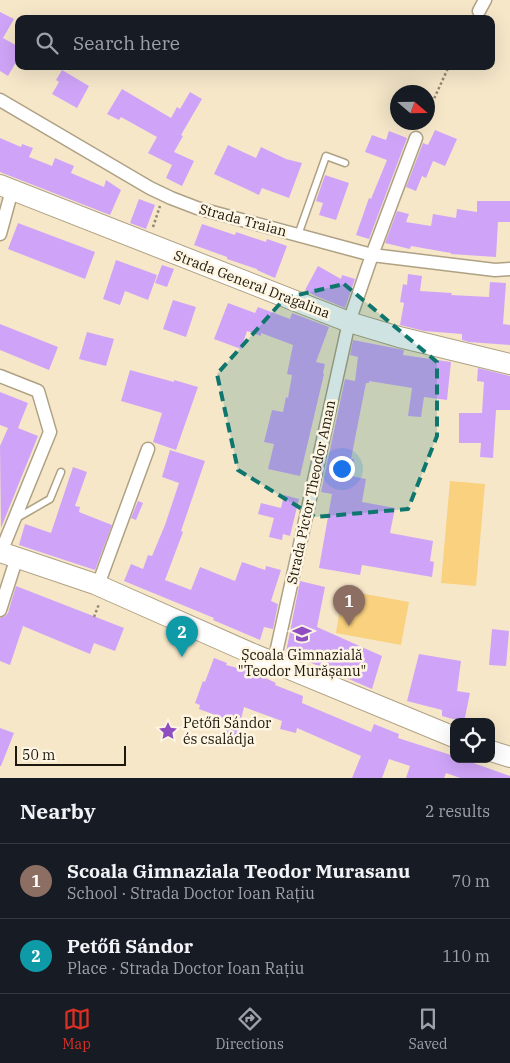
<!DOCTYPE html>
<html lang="en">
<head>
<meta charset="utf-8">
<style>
  body { margin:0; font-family:"IBM Plex Serif",serif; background:#242831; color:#f1f3f6 }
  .controls { position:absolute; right:15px; bottom:15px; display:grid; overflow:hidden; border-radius:10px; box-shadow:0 5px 20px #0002 }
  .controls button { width:45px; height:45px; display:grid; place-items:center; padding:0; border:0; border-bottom:1px solid #363941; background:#171b24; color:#f1f3f6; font:25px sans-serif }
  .compass { position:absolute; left:390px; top:85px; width:45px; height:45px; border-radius:50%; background:#171b24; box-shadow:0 5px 20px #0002; rotate:110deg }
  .scale { position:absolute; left:15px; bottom:12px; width:111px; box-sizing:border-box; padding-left:5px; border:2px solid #1d180d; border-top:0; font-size:14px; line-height:18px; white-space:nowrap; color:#1d180d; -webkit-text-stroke:4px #fef5e3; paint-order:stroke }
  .you { position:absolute; left:341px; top:468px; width:18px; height:18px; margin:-12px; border:4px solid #fff; border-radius:50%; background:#1a73e8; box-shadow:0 0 0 8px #1a73e833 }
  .badge { display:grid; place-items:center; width:32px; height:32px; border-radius:50%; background:#d93025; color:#fff; font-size:16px; font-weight:700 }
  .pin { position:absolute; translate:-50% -41px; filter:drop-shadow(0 1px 2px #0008) }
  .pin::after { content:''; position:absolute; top:26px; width:18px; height:15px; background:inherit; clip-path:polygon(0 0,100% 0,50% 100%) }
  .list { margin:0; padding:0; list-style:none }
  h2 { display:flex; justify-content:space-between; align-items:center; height:65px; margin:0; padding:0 20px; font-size:21px }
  h2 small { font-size:16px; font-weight:400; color:#9ea1a6 }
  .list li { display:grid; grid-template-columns:32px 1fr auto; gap:15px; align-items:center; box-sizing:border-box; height:75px; padding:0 20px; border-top:1px solid #363941 }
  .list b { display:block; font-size:19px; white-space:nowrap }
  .list p { margin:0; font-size:16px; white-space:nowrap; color:#9ea1a6 }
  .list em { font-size:16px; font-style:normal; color:#9ea1a6 }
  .icon { flex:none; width:28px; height:28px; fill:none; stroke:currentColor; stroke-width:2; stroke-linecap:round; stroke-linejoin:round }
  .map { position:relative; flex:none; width:510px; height:778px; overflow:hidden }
  .search { position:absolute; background:#171b24; box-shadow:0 5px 20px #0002; left:15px; right:15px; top:15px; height:55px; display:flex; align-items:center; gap:12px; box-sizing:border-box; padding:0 18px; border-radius:10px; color:#9ea1a6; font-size:19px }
  .sheet { height:215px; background:#171b24 }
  nav { display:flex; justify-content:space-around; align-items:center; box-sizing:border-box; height:70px; border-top:1px solid #363941; background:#171b24; font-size:14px; color:#9ea1a6 }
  nav a { display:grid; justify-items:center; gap:2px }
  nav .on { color:#d93025 }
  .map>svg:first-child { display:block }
</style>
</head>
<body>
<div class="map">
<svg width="510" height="778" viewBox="0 0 510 778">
  <rect width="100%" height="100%" fill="#f6e7c9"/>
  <path fill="#f9d17f" d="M 450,481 L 485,484 L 476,586 L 441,583 Z
    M 343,590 L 409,602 L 401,645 L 336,633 Z"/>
  <path fill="#cfa4f8" d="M 0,12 L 14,19 L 3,38 L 19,47 L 19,57 L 8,76 L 0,71 Z
    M 62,70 L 89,86 L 77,108 L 52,94 L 59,82 L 56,80 Z
    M 122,89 L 171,118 L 177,107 L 180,109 L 190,92 L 202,99 L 181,135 L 183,136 L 174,152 L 194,161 L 182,186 L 166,178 L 172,165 L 148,153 L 157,137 L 121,117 L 119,120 L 107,114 Z
    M 435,130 L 457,139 L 445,166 L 433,161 L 426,178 L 422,176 L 416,191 L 406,187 L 423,143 L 428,145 Z
    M 389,131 L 407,138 L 369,239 L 356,235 L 369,198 L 371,199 L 387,160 L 365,152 L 372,135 L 386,140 Z
    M 0,138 L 21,147 L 22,144 L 33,148 L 29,157 L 52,166 L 55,158 L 74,166 L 71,173 L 104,187 L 106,180 L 121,190 L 110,215 L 0,172 Z
    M 228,145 L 256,158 L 261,147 L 286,159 L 302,163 L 289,198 L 262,188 L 259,195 L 214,174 Z
    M 325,175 L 349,183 L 336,220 L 319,215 L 323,203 L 316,201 Z
    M 139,199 L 155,205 L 146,229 L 130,223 Z
    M 477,201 L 510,201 L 510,222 L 498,222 L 496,257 L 451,254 L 451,253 L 411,246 L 410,249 L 385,243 L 397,211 L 409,214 L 406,222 L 431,226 L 433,214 L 456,218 L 457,209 L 477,212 Z
    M 18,223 L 95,252 L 85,279 L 8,249 Z
    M 202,224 L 235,235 L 236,232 L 266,242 L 267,239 L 287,246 L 275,278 L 257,270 L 257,269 L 227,259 L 227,257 L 194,245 Z
    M 116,260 L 157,275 L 148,300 L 125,291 L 120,305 L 103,299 Z
    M 162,265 L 174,269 L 167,287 L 155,283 Z
    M 318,266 L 341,279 L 342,275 L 355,279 L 345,308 L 316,296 L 305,290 Z
    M 408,274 L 422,276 L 420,291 L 452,293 L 451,295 L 489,297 L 490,282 L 506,283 L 503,324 L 510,325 L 510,345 L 469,342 L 462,340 L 462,334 L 424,331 L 400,325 L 404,303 L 400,302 L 403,284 L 407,285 Z
    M 173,300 L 196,307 L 186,337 L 163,329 Z
    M 228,303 L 255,313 L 258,307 L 290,319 L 292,313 L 329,327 L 316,362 L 325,364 L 323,373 L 324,374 L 300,476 L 268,469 L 274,444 L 264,442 L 272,410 L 283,412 L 286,397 L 288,398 L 292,375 L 287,374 L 293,345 L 261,333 L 261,336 L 247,331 L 241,349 L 214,339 Z
    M 0,324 L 58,347 L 49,370 L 0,350 Z
    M 87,332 L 114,339 L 106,366 L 79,359 Z
    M 353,340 L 404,350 L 403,355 L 451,362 L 447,400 L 424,397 L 421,417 L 408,416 L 412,388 L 369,381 L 369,383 L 366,383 L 351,459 L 354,459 L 351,476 L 366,479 L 362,502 L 395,508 L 390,533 L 433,541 L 430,561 L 434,562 L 432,577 L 362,565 L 360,575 L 319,568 L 332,494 L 321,492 L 345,379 L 355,381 L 358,357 L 350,355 Z
    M 478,368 L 510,376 L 510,410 L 496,410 L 493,458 L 480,457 L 481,443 L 459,443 L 459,413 L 482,413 L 484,382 L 477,381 Z
    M 130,370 L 174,382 L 174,380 L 198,387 L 176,450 L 153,442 L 162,413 L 121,401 Z
    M 0,392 L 28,403 L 18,428 L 38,436 L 1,528 L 0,446 L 8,428 L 0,425 Z
    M 170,450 L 205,461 L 181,531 L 183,532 L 165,580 L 191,590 L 200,567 L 235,581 L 242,562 L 265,570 L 266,566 L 281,570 L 271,601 L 278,604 L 273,629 L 264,627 L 260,640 L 213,620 L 214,618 L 124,581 L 131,564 L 143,569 L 148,555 L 152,556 L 165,525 L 179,483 L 162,477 Z
    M 73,467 L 87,472 L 75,506 L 80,507 L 79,512 L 112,525 L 95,570 L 19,545 L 25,524 L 51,533 Z
    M 284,495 L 299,499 L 290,536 L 283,534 L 282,540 L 269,537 L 274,518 L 258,514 L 261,503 L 281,508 Z
    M 138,501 L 143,503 L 136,520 L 131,518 Z
    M 300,581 L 325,587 L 317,627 L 382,656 L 372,689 L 286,652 Z
    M 16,586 L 124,628 L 115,651 L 94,643 L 90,654 L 23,626 L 10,665 L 0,661 L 0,618 L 5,616 L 8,613 Z
    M 492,629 L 509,631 L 506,666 L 489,665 Z
    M 419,654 L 461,661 L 457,691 L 470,693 L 464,722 L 442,716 L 442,710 L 407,701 Z
    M 214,658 L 227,663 L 226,665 L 253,672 L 276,683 L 275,685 L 303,696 L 302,703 L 371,732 L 374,724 L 399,734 L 398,738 L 454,756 L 454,759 L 462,759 L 510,776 L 510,778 L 460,778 L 446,773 L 444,778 L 406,778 L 410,766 L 389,759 L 382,778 L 352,778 L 361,756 L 297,728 L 296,733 L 280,729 L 282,721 L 244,707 L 237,736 L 225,733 L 229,720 L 199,709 L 200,705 L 195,703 L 203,681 L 205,682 Z
    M 0,728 L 14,733 L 1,766 L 0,766 Z"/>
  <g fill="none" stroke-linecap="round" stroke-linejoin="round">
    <g stroke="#afa184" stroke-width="9">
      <path id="lane" d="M 298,235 L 326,156 L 345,163
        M 17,518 L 50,499 L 61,472"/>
    </g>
    <g stroke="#afa184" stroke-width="15">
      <path id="street" d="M 479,11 L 485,0
        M 0,100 L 150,188 L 171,198 L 197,208 L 372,255 L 495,270 L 510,269
        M 0,234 L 12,190
        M 0,376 L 38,391 L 50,432 L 1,552
        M 98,585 L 148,449
        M 0,610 L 17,557
        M 274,662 L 349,322 L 372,255 L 416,138"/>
    </g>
    <g stroke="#afa184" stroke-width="22">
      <path id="primary" d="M 0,185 L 349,322 L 399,337 L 510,364
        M 0,552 L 95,584 L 253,654 L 454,737
        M 491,751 L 510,757"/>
    </g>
    <path stroke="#938873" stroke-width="2.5" stroke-dasharray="2.5 2.5" stroke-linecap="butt" d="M 428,112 L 449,66
      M 153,227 L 160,206
      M 94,617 L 99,604"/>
    <use href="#lane" stroke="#fff" stroke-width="6"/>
    <use href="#street" stroke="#fff" stroke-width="12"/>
    <use href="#primary" stroke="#fff" stroke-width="20"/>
  </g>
  <path fill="#0f766e" fill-opacity="0.2" stroke="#0f766e" stroke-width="4" stroke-dasharray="10 6" stroke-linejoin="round" d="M 344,284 L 437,362 L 437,436 L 408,509 L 315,517 L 238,470 L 217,374 L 285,298 Z"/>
  <defs>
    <g id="school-bare" transform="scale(1.5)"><path d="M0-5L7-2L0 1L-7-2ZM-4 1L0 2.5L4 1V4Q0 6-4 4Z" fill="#8f4dc2" stroke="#fef5e3" stroke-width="2.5" paint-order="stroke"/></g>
    <g id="sight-bare" transform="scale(1.5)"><path d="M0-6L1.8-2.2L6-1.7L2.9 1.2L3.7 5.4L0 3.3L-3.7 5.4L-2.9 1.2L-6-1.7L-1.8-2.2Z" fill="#8f4dc2" stroke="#fef5e3" stroke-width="2.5" paint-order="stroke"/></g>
  </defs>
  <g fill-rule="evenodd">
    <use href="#school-bare" x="302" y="634"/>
    <use href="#sight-bare" x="168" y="731"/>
  </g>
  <g text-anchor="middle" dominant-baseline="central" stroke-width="5" stroke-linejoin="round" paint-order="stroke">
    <g font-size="14" fill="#1d180d" stroke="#fef5e3">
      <text transform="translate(243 220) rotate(15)">Strada Traian</text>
      <text transform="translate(252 284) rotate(21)">Strada General Dragalina</text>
      <text transform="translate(311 492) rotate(-78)">Strada Pictor Theodor Aman</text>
    </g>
    <g font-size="14" fill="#1d180d" stroke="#fef5e3">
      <text x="302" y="655">Școala Gimnazială<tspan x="302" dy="16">"Teodor Murășanu"</tspan></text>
      <text x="183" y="723" text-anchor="start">Petőfi Sándor<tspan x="183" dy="16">és családja</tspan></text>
    </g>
  </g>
</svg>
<div class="controls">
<button><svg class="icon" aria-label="locate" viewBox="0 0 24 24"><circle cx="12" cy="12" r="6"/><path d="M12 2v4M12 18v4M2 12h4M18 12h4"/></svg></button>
</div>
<svg class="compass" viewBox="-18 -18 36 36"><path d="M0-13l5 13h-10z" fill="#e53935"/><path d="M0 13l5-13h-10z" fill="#9ea1a6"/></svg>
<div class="scale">50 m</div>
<div class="you"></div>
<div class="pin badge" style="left:349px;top:626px;background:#8d6e63">1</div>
<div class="pin badge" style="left:182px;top:657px;background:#0f9aa8">2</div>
<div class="search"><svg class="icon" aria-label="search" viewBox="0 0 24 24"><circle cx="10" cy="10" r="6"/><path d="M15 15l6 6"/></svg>Search here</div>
</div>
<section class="sheet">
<h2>Nearby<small>2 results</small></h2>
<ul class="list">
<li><span class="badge" style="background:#8d6e63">1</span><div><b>Scoala Gimnaziala Teodor Murasanu</b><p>School · Strada Doctor Ioan Rațiu</p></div><em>70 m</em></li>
<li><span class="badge" style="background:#0f9aa8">2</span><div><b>Petőfi Sándor</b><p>Place · Strada Doctor Ioan Rațiu</p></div><em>110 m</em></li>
</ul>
</section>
<nav>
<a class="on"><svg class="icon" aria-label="map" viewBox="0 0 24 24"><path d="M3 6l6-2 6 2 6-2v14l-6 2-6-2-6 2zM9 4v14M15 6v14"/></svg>Map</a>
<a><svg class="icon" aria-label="directions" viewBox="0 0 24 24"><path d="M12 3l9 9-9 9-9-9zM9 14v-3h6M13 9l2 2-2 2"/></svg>Directions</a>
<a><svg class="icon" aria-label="saved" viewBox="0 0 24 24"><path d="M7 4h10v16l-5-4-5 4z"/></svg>Saved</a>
</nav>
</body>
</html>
